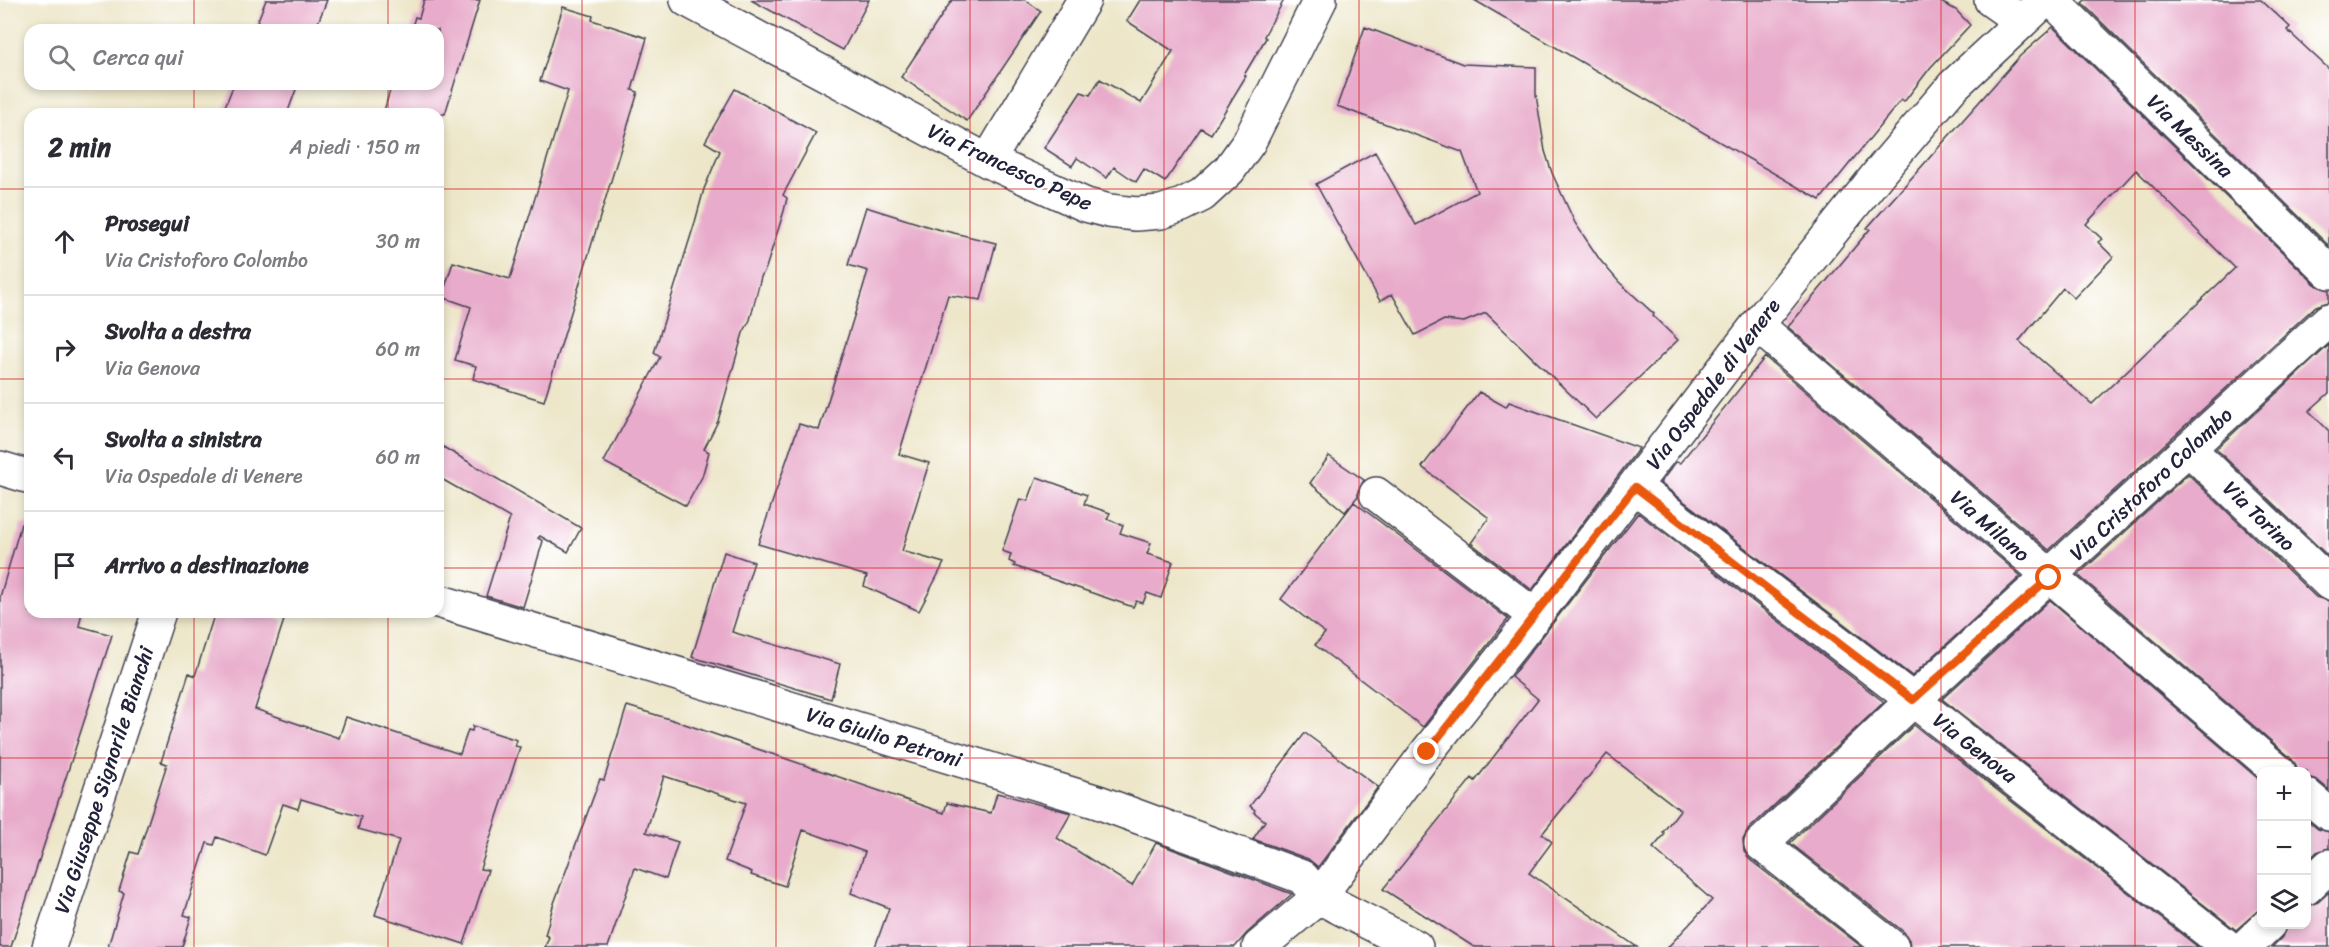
<!DOCTYPE html>
<html lang="it">
<head>
<meta charset="utf-8">
<style>
  body { margin:0; font-family:Sriracha,sans-serif; background:#f7f7f7; color:#2b2b33 }
  .controls { position:absolute; right:18px; bottom:18px; display:grid; overflow:hidden; border-radius:12px; box-shadow:0 3px 9px #0003 }
  .controls button { width:54px; height:54px; display:grid; place-items:center; padding:0; border:0; border-bottom:2px solid #e1e1e2; background:#fff; color:#2b2b33; font:30px sans-serif }
  .stop { position:absolute; width:18px; height:18px; margin:-14px; border:4px solid #ea580c; border-radius:50%; background:#fff }
  .stop.end { background:#ea580c; border-color:#fff; box-shadow:0 2px 6px #0008 }
  .list { margin:0; padding:0; list-style:none }
  h2 { display:flex; justify-content:space-between; align-items:center; height:78px; margin:0; padding:0 24px; font-size:26px }
  h2 small { font-size:20px; font-weight:400; color:#7c7c81 }
  .list li { display:grid; grid-template-columns:39px 1fr auto; gap:18px; align-items:center; box-sizing:border-box; height:108px; padding:0 24px; border-top:2px solid #e1e1e2 }
  .list b { display:block; font-size:22px; white-space:nowrap }
  .list p { margin:0; font-size:20px; white-space:nowrap; color:#7c7c81 }
  .list em { font-size:20px; font-style:normal; color:#7c7c81 }
  .icon { flex:none; width:33px; height:33px; fill:none; stroke:currentColor; stroke-width:2; stroke-linecap:round; stroke-linejoin:round }
  .map { position:relative; flex:none; width:2329px; height:947px; overflow:hidden }
  .search { position:absolute; background:#fff; box-shadow:0 3px 9px #0003; left:24px; top:24px; width:420px; height:66px; display:flex; align-items:center; gap:15px; box-sizing:border-box; padding:0 21px; border-radius:18px; color:#7c7c81; font-size:22px }
  .panel { position:absolute; background:#fff; box-shadow:0 3px 9px #0003; left:24px; top:108px; width:420px; height:510px; border-radius:18px }
  .map>svg:first-child { display:block }
</style>
</head>
<body>
<div class="map">
<svg width="2329" height="947" viewBox="0 0 2329 947">
  <rect width="100%" height="100%" fill="#fff"/>
  <filter id="ink" filterUnits="userSpaceOnUse"><feTurbulence type="fractalNoise" baseFrequency=".0167" numOctaves="2"/><feDisplacementMap in="SourceGraphic" scale="12" xChannelSelector="R" yChannelSelector="G"/><feConvolveMatrix kernelMatrix="1 2 1 2 8 2 1 2 1" color-interpolation-filters="sRGB"/></filter>
  <filter id="wash" filterUnits="userSpaceOnUse"><feTurbulence type="fractalNoise" baseFrequency=".008" numOctaves="4" result="noise"/><feDisplacementMap in="SourceGraphic" scale="24" xChannelSelector="R" yChannelSelector="G"/><feGaussianBlur stdDeviation="1.35" result="paint"/><feColorMatrix in="noise" values="0 0 0 0 0 0 0 0 0 0 0 0 0 0 0 0 0 1.4 0 .05"/><feComposite in="paint" operator="in"/></filter>
  <g filter="url(#wash)">
    <rect width="100%" height="100%" fill="#ede6c9"/>
    <g id="blocks">
      <path fill="#e8abcb" fill-rule="evenodd" d="M 266,0 L 327,0 L 315,30 L 254,30 Z
        M 424,0 L 480,0 L 445,114 L 383,114 L 392,84 L 438,84 L 438,30 L 411,30 L 415,17 L 419,18 Z
        M 751,0 L 869,0 L 843,50 Z
        M 952,0 L 1025,0 L 1041,11 L 967,121 L 901,77 Z
        M 1140,0 L 1284,0 L 1264,36 L 1266,38 L 1244,75 L 1246,76 L 1211,134 L 1201,128 L 1165,182 L 1144,169 L 1136,182 L 1114,167 L 1107,178 L 1077,158 L 1072,166 L 1044,148 L 1081,92 L 1090,95 L 1100,79 L 1141,103 L 1173,51 L 1127,21 Z
        M 1474,0 L 1937,0 L 1956,10 L 1970,25 L 1930,68 L 1904,102 L 1901,100 L 1820,200 Z
        M 2085,0 L 2261,0 L 2290,27 L 2287,30 L 2329,69 L 2329,246 L 2082,3 Z
        M 563,7 L 593,16 L 592,20 L 647,38 L 632,90 L 638,92 L 544,401 L 473,379 L 476,366 L 455,360 L 471,307 L 442,297 L 453,262 L 510,279 L 568,91 L 540,81 Z
        M 1365,27 L 1463,64 L 1536,67 L 1536,95 L 1545,151 L 1552,173 L 1575,223 L 1600,260 L 1619,282 L 1654,314 L 1653,316 L 1678,340 L 1596,419 L 1486,313 L 1464,322 L 1444,320 L 1415,335 L 1392,294 L 1380,301 L 1316,184 L 1375,152 L 1416,225 L 1477,192 L 1462,152 L 1337,106 Z
        M 2053,27 L 2316,285 L 2329,290 L 2329,302 L 2316,306 L 2049,550 L 1788,327 L 1870,229 L 1867,228 L 2020,56 ZM 2136,170 L 2235,268 L 2092,404 L 2019,341 L 2063,288 L 2074,298 L 2113,257 L 2098,242 L 2102,239 L 2086,224 Z
        M 234,84 L 298,84 L 287,114 L 222,114 Z
        M 735,89 L 816,133 L 783,195 L 787,198 L 784,211 L 766,268 L 761,277 L 750,320 L 743,333 L 718,421 L 704,449 L 709,452 L 702,477 L 686,506 L 604,462 L 660,357 L 654,353 L 695,222 L 704,189 L 720,151 L 705,142 Z
        M 866,207 L 933,228 L 996,243 L 981,300 L 948,295 L 899,454 L 929,463 L 902,551 L 944,563 L 919,611 L 864,586 L 867,576 L 758,544 L 799,424 L 819,430 L 868,271 L 848,265 Z
        M 2329,345 L 2329,393 L 2309,411 L 2329,431 L 2329,557 L 2216,449 Z
        M 1765,357 L 2021,576 L 1912,676 L 1660,483 L 1676,462 L 1680,463 Z
        M 1479,392 L 1506,407 L 1509,402 L 1639,448 L 1532,590 L 1471,543 L 1489,518 L 1422,467 Z
        M 438,444 L 581,528 L 568,552 L 540,536 L 538,538 L 543,541 L 523,607 L 486,596 L 510,518 L 438,477 Z
        M 1329,456 L 1364,480 L 1358,491 L 1358,496 L 1345,512 L 1310,483 Z
        M 2188,474 L 2316,597 L 2329,601 L 2329,790 L 2317,780 L 2307,777 L 2307,771 L 2297,771 L 2296,765 L 2291,758 L 2078,575 Z
        M 1037,477 L 1087,495 L 1084,504 L 1110,513 L 1107,519 L 1123,525 L 1120,533 L 1151,543 L 1147,554 L 1173,562 L 1161,598 L 1147,593 L 1143,603 L 1136,601 L 1133,607 L 1014,566 L 1015,564 L 1009,561 L 1011,554 L 1002,551 L 1020,499 L 1028,501 Z
        M 1354,502 L 1508,619 L 1423,727 L 1315,645 L 1325,633 L 1281,599 Z
        M 1638,513 L 1884,702 L 1748,830 L 1743,840 L 1744,851 L 1749,859 L 1862,947 L 1668,947 L 1712,900 L 1653,848 L 1665,834 L 1663,832 L 1680,810 L 1607,754 L 1542,834 L 1552,842 L 1529,873 L 1637,947 L 1474,947 L 1383,889 L 1472,778 L 1475,781 L 1538,699 L 1511,677 Z
        M 21,524 L 30,525 L 30,612 L 82,612 L 79,626 L 112,635 L 11,947 L 0,947 L 0,597 Z
        M 724,552 L 754,562 L 732,632 L 840,664 L 831,699 L 692,657 Z
        M 2050,600 L 2262,782 L 2262,907 L 2236,930 L 1942,699 Z
        M 215,612 L 258,612 L 284,620 L 255,709 L 339,738 L 346,717 L 460,754 L 468,730 L 472,731 L 473,726 L 517,740 L 515,746 L 520,747 L 480,869 L 488,870 L 464,944 L 375,915 L 399,840 L 358,829 L 361,817 L 301,799 L 298,809 L 283,804 L 265,855 L 217,837 L 214,845 L 207,843 L 184,915 L 191,917 L 182,947 L 108,947 L 124,893 L 119,891 L 131,852 L 138,854 L 167,764 L 161,762 L 189,673 L 195,676 Z
        M 627,706 L 676,721 L 944,813 L 947,803 L 991,813 L 997,793 L 1071,813 L 1057,838 L 1132,886 L 1156,843 L 1292,894 L 1247,933 L 1235,947 L 875,947 L 889,908 L 851,893 L 865,852 L 803,830 L 785,886 L 751,875 L 752,872 L 725,861 L 746,803 L 664,776 L 646,832 L 678,842 L 666,879 L 635,868 L 608,947 L 545,947 L 549,937 L 545,935 L 553,906 L 600,779 L 604,780 Z
        M 1914,725 L 2198,947 L 1910,947 L 1909,940 L 1904,932 L 1790,843 Z
        M 1305,733 L 1378,787 L 1318,867 L 1308,859 L 1253,839 L 1265,821 L 1254,812 L 1255,810 L 1250,806 Z
        M 2307,820 L 2318,829 L 2329,832 L 2329,848 L 2317,852 L 2307,862 Z
        M 2329,892 L 2329,947 L 2272,947 L 2282,937 L 2287,924 L 2307,924 L 2307,906 L 2318,902 Z"/>
    </g>
  </g>
  <g filter="url(#ink)">
    <use href="#blocks" fill-opacity="0" stroke="#403f50" stroke-width="1.5"/>
    <g fill="none" stroke-linecap="round" stroke-linejoin="round">
      <g stroke="#403f50" stroke-width="36">
        <path id="minor" d="M 687,0 L 988,161 L 1086,205 L 1109,211 L 1136,214 L 1161,212 L 1182,205 L 1202,195 L 1229,170 L 1249,142 L 1320,0
          M 1991,0 L 2021,21
          M 2052,0 L 2329,272
          M 988,161 L 1084,0
          M 1757,325 L 2279,772
          M 2189,449 L 2329,583
          M 0,468 L 30,477
          M 1635,487 L 1913,700 L 2228,947
          M 1376,494 L 1535,616
          M 438,601 L 1098,802 L 1302,877 L 1319,897 L 1416,947
          M 2306,795 L 2329,814
          M 2306,888 L 2329,866
          M 49,947 L 159,612
          M 1259,947 L 1319,897 L 1427,752 L 1535,616 L 1757,325 L 1883,168 L 1953,86 L 2045,0
          M 1892,947 L 1761,844 L 1913,700 L 2329,320
          M 2245,947 L 2269,924"/>
      </g>
      <use href="#minor" stroke="#fff" stroke-width="33"/>
    </g>
  </g>
  <g fill="none" stroke-linecap="round" stroke-linejoin="round" filter="url(#ink)">
    <path stroke="#ea580c" stroke-width="8" d="M 1427,752 L 1635,487 L 1913,700 L 2049,578"/>
  </g>
  <path fill="none" stroke="#d62828" stroke-width="1.5" stroke-opacity="0.55" d="M 194,0 L 194,30M 388,0 L 388,30M 582,0 L 582,947M 776,0 L 776,947M 970,0 L 970,947M 1164,0 L 1164,947M 1359,0 L 1359,947M 1553,0 L 1553,947M 1747,0 L 1747,947M 1941,0 L 1941,947M 2135,0 L 2135,947M 194,84 L 194,114M 388,84 L 388,114M 0,189 L 30,189M 438,189 L 2329,189M 0,379 L 30,379M 438,379 L 2329,379M 0,568 L 30,568M 438,568 L 2329,568M 194,612 L 194,947M 388,612 L 388,947M 0,758 L 2329,758"/>
  <g text-anchor="middle" dominant-baseline="central" stroke-width="4.5" stroke-linejoin="round" paint-order="stroke">
    <g font-size="21" fill="#22223b" stroke="#fff">
      <text transform="translate(2190 136) rotate(44)">Via Messina</text>
      <text transform="translate(1010 167) rotate(25)">Via Francesco Pepe</text>
      <text transform="translate(1713 384) rotate(-53)">Via Ospedale di Venere</text>
      <text transform="translate(2151 484) rotate(-43)">Via Cristoforo Colombo</text>
      <text transform="translate(2259 516) rotate(44)">Via Torino</text>
      <text transform="translate(1990 526) rotate(41)">Via Milano</text>
      <text transform="translate(884 737) rotate(17)">Via Giulio Petroni</text>
      <text transform="translate(1975 748) rotate(38)">Via Genova</text>
      <text transform="translate(104 780) rotate(-72)">Via Giuseppe Signorile Bianchi</text>
    </g>
  </g>
</svg>
<div class="controls">
<button>+</button>
<button>−</button>
<button><svg class="icon" aria-label="layers" viewBox="0 0 24 24"><path d="M12 4l9 5-9 5-9-5zM3 14l9 5 9-5"/></svg></button>
</div>
<div class="stop" style="left:2049px;top:578px"></div>
<div class="stop end" style="left:1427px;top:752px"></div>
<div class="search"><svg class="icon" aria-label="search" viewBox="0 0 24 24"><circle cx="10" cy="10" r="6"/><path d="M15 15l6 6"/></svg>Cerca qui</div>
<section class="panel">
<h2>2 min<small>A piedi · 150 m</small></h2>
<ul class="list">
<li><svg class="icon" aria-label="ahead" viewBox="0 0 24 24"><path d="M12 20V5M6 11l6-6 6 6"/></svg><div><b>Prosegui</b><p>Via Cristoforo Colombo</p></div><em>30 m</em></li>
<li><svg class="icon" aria-label="right" viewBox="0 0 24 24"><path d="M7 20v-9h11M14 6l5 5-5 5"/></svg><div><b>Svolta a destra</b><p>Via Genova</p></div><em>60 m</em></li>
<li><svg class="icon" aria-label="left" viewBox="0 0 24 24"><path d="M17 20v-9H6M10 6l-5 5 5 5"/></svg><div><b>Svolta a sinistra</b><p>Via Ospedale di Venere</p></div><em>60 m</em></li>
<li><svg class="icon" aria-label="arrive" viewBox="0 0 24 24"><path d="M6 21V4h12l-3 4 3 4H6"/></svg><div><b>Arrivo a destinazione</b></div></li>
</ul>
</section>
</div>
</body>
</html>
